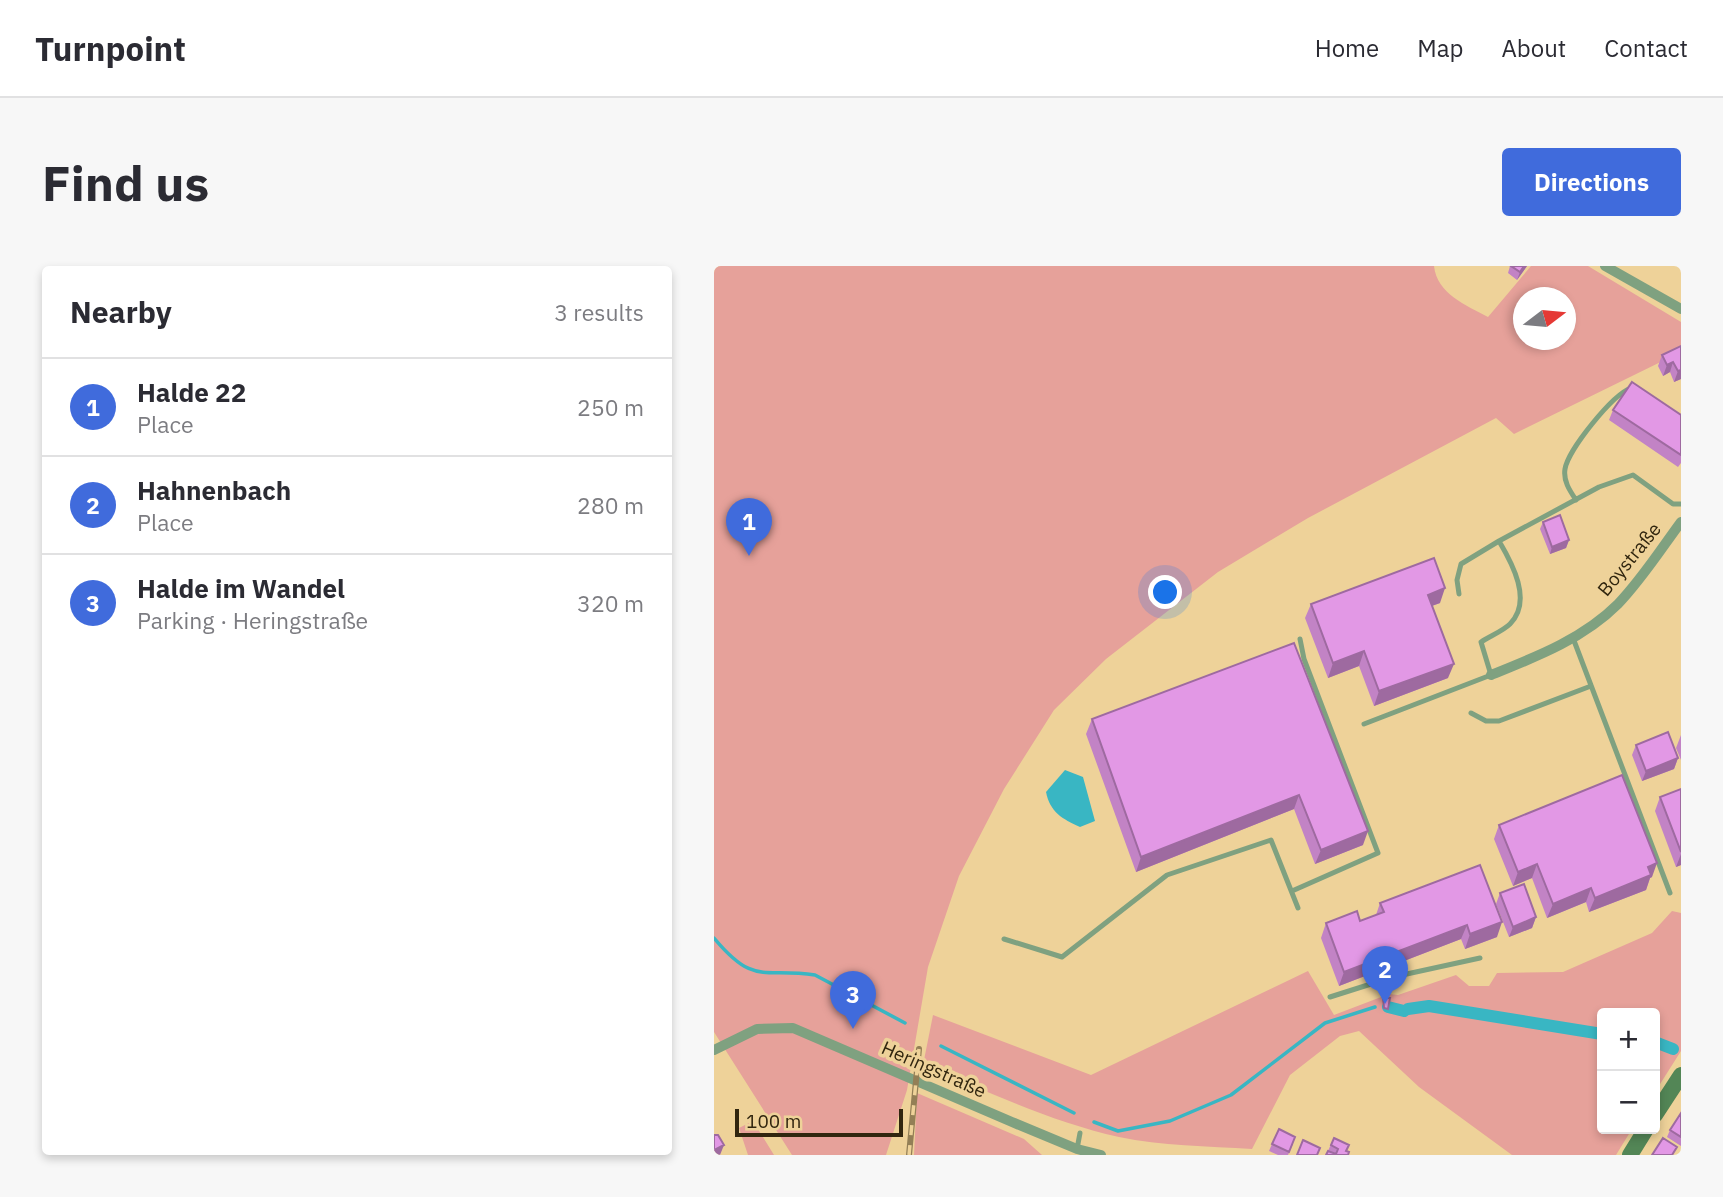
<!DOCTYPE html>
<html lang="en">
<head>
<meta charset="utf-8">
<style>
  body { margin:0; font-family:"IBM Plex Sans",sans-serif; background:#f7f7f7; color:#2b2b33 }
  .controls { position:absolute; right:21px; bottom:21px; display:grid; overflow:hidden; border-radius:7px; box-shadow:0 4px 10px #0003 }
  .controls button { width:63px; height:63px; display:grid; place-items:center; padding:0; border:0; border-bottom:2px solid #e1e1e2; background:#fff; color:#2b2b33; font:35px sans-serif }
  .compass { position:absolute; left:799px; top:21px; width:63px; height:63px; border-radius:50%; background:#fff; box-shadow:0 4px 10px #0003; rotate:74deg }
  .scale { position:absolute; left:21px; bottom:18px; width:168px; box-sizing:border-box; padding-left:7px; border:4px solid #31260f; border-top:0; font-size:19px; line-height:24px; white-space:nowrap; color:#31260f; -webkit-text-stroke:5px #eed299; paint-order:stroke }
  .you { position:absolute; left:452px; top:327px; width:24px; height:24px; margin:-18px; border:5px solid #fff; border-radius:50%; background:#1a73e8; box-shadow:0 0 0 10px #1a73e833 }
  .badge { display:grid; place-items:center; width:46px; height:46px; border-radius:50%; background:#406bdc; color:#fff; font-size:23px; font-weight:700 }
  .pin { position:absolute; translate:-50% -58px; filter:drop-shadow(0 2px 4px #0008) }
  .pin::after { content:''; position:absolute; top:37px; width:24px; height:21px; background:inherit; clip-path:polygon(0 0,100% 0,50% 100%) }
  .list { margin:0; padding:0; list-style:none }
  h2 { display:flex; justify-content:space-between; align-items:center; height:91px; margin:0; padding:0 28px; font-size:30px }
  h2 small { font-size:23px; font-weight:400; color:#7c7c81 }
  .list li { display:grid; grid-template-columns:46px 1fr auto; gap:21px; align-items:center; box-sizing:border-box; height:98px; padding:0 28px; border-top:2px solid #e1e1e2 }
  .list b { display:block; font-size:26px; white-space:nowrap }
  .list p { margin:0; font-size:23px; white-space:nowrap; color:#7c7c81 }
  .list em { font-size:23px; font-style:normal; color:#7c7c81 }
  .map { position:relative; flex:none; width:967px; height:889px; overflow:hidden; border-radius:7px }
  header { display:flex; align-items:center; gap:42px; box-sizing:border-box; height:98px; padding:0 35px; background:#fff; border-bottom:2px solid #e1e1e2 }
  header strong { font-size:33px }
  nav { display:flex; gap:38px; margin-inline-start:auto; font-size:24px }
  .intro { display:flex; align-items:center; justify-content:space-between; box-sizing:border-box; height:168px; padding:0 42px }
  h1 { margin:0; font-size:49px }
  .button { padding:18px 32px; border-radius:7px; background:#406bdc; color:#fff; font-size:24px; font-weight:700 }
  main { display:flex; gap:42px; padding:0 42px }
  aside { flex:1; background:#fff; border-radius:7px; box-shadow:0 4px 10px #0003 }
  .map>svg:first-child { display:block }
</style>
</head>
<body>
<header>
<strong>Turnpoint</strong>
<nav><a>Home</a><a>Map</a><a>About</a><a>Contact</a></nav>
</header>
<div class="intro"><h1>Find us</h1><a class="button">Directions</a></div>
<main>
<aside>
<h2>Nearby<small>3 results</small></h2>
<ul class="list">
<li><span class="badge">1</span><div><b>Halde 22</b><p>Place</p></div><em>250 m</em></li>
<li><span class="badge">2</span><div><b>Hahnenbach</b><p>Place</p></div><em>280 m</em></li>
<li><span class="badge">3</span><div><b>Halde im Wandel</b><p>Parking · Heringstraße</p></div><em>320 m</em></li>
</ul>
</aside>
<div class="map">
<svg width="967" height="889" viewBox="0 0 967 889">
  <rect width="100%" height="100%" fill="#eed299"/>
  <path fill="#e6a19a" fill-rule="evenodd" d="M 0,0 L 720,0 C 723,28 752,39 774,51 L 817,0 L 874,0 L 967,56 L 967,86 L 800,168 L 782,152 L 594,252 L 504,306 L 392,393 L 340,444 L 290,523 L 245,610 L 214,701 L 193,824 L 172,889 L 78,889 L 0,766 ZM 810,32 L 852,32 L 852,74 L 810,74 Z
    M 958,645 L 967,647 L 967,785 L 941,826 L 941,747 L 888,747 L 888,863 L 918,863 L 902,889 L 798,889 L 705,821 L 645,765 L 626,770 L 576,809 L 538,883 C 494,880 447,880 405,871 C 337,856 273,825 209,799 L 219,749 L 377,809 L 594,705 L 620,749 L 675,728 L 684,729 L 742,709 L 755,720 L 775,720 L 783,707 L 849,706 L 938,667 Z
    M 203,827 L 310,873 L 328,889 L 200,889 Z
    M 39,855 L 60,889 L 34,889 L 25,862 Z"/>
  <path fill="#39b6c3" d="M 351,504 L 369,511 L 381,555 L 366,561 C 348,553 336,546 332,526 Z"/>
  <g fill="none" stroke-linecap="round" stroke-linejoin="round">
    <path stroke="#39b6c3" stroke-width="3.5" d="M 0,672 C 41,721 49,701 101,709 L 191,757
      M 227,780 L 360,847
      M 380,856 L 404,865 L 456,855 L 517,829 L 611,757 L 661,741"/>
    <path stroke="#39b6c3" stroke-width="12" d="M 674,741 L 690,745
      M 694,743 L 715,740 L 888,768
      M 941,776 L 959,783"/>
    <path stroke="#7fa180" stroke-width="5" d="M 862,234 C 856,225 849,215 851,203 C 854,184 898,129 917,122
      M 745,328 L 743,314 L 747,298 L 785,275
      M 859,372 L 956,627
      M 757,447 L 772,455 L 785,455 L 877,420
      M 650,458 L 777,409 L 767,376 C 776,370 789,365 796,358 C 819,335 798,297 785,275 L 885,221 L 919,209 L 959,238 L 967,238
      M 578,625 L 664,587 L 590,393 L 586,373
      M 290,673 L 348,691 L 453,609 L 557,574 L 584,642
      M 616,731 L 679,711 L 766,692
      M 363,883 L 366,867"/>
    <path stroke="#7fa180" stroke-width="10" d="M 891,0 L 967,43
      M 777,409 C 822,391 869,373 904,338 C 928,313 947,283 967,256
      M 0,784 L 43,763 L 79,762 L 298,856 L 363,883 L 387,889"/>
    <path stroke="#538656" stroke-width="16" d="M 941,849 L 967,809
      M 916,889 L 932,863"/>
    <g stroke="#937f56" stroke-width="6">
      <path id="rail" d="M 195,889 L 205,783"/>
    </g>
    <use href="#rail" stroke="#eed299" stroke-width="3.5" stroke-dasharray="10" stroke-linecap="butt"/>
  </g>
  <path fill="#c283c5" d="M 796,0 L 813,0 L 803,14 L 794,7 Z
    M 967,80 L 967,113 L 960,116 L 956,106 L 949,110 L 944,100 L 948,89 Z
    M 899,144 L 967,149 L 967,197 L 964,201 L 895,154 Z
    M 829,256 L 855,274 L 852,282 L 836,288 L 826,263 Z
    M 726,337 L 718,340 L 734,412 L 660,440 L 645,400 L 614,412 L 591,352 L 597,338 Z
    M 580,377 L 649,579 L 601,598 L 580,543 L 422,606 L 372,468 L 378,453 Z
    M 967,469 L 967,494 L 962,482 Z
    M 922,479 L 964,492 L 960,503 L 928,515 L 918,489 Z
    M 967,523 L 967,599 L 962,601 L 941,545 L 946,531 Z
    M 785,559 L 938,611 L 936,612 L 932,624 L 875,646 L 872,636 L 833,652 L 818,612 L 799,620 L 780,573 Z
    M 766,599 L 783,671 L 751,683 L 747,673 L 625,720 L 607,672 L 612,657 L 646,655 L 662,649 L 666,637 Z
    M 786,627 L 822,651 L 818,662 L 795,671 L 782,638 Z
    M 967,847 L 967,880 L 953,871 L 956,864 Z
    M 620,872 L 633,885 L 634,889 L 612,889 Z
    M 558,878 L 579,878 L 574,889 L 564,889 L 555,885 Z"/>
  <path fill="#9e6aa0" d="M 810,0 L 813,0 L 803,14 L 806,6 Z
    M 959,96 L 956,106 L 949,110 L 953,99 Z
    M 967,104 L 967,113 L 960,116 L 964,105 Z
    M 855,274 L 852,282 L 836,288 L 838,281 Z
    M 731,322 L 726,337 L 709,343 L 714,329 Z
    M 650,385 L 645,400 L 614,412 L 619,397 Z
    M 740,398 L 734,412 L 660,440 L 665,425 Z
    M 964,492 L 960,503 L 928,515 L 932,505 Z
    M 585,529 L 580,543 L 422,606 L 427,591 Z
    M 654,565 L 649,579 L 601,598 L 607,584 Z
    M 967,588 L 967,599 L 962,601 Z
    M 943,597 L 938,611 L 936,612 L 932,624 L 875,646 L 881,632 L 934,601 Z
    M 823,598 L 818,612 L 799,620 L 804,606 Z
    M 877,622 L 872,636 L 833,652 L 839,638 Z
    M 822,651 L 818,662 L 795,671 L 799,661 Z
    M 788,656 L 783,671 L 751,683 L 756,668 Z
    M 753,659 L 747,673 L 625,720 L 630,706 Z
    M 10,879 L 6,889 L 0,889 L 0,884 Z"/>
  <path fill="#e298e5" stroke="#9e6aa0" stroke-width="2" d="M 797,0 L 810,0 L 806,6 Z
    M 967,80 L 967,104 L 964,105 L 959,96 L 953,99 L 948,89 Z
    M 918,116 L 967,149 L 967,189 L 899,144 Z
    M 846,249 L 855,274 L 838,281 L 829,256 Z
    M 720,292 L 731,322 L 714,329 L 740,398 L 665,425 L 650,385 L 619,397 L 597,338 Z
    M 580,377 L 654,565 L 607,584 L 585,529 L 427,591 L 378,453 Z
    M 954,466 L 964,492 L 932,505 L 922,479 Z
    M 908,509 L 943,597 L 934,601 L 937,609 L 881,632 L 877,622 L 839,638 L 823,598 L 804,606 L 785,559 Z
    M 967,523 L 967,586 L 946,531 Z
    M 766,599 L 788,656 L 756,668 L 753,659 L 630,706 L 612,657 L 643,645 L 646,655 L 670,646 L 666,637 Z
    M 810,618 L 822,651 L 799,661 L 786,627 Z
    M 669,732 L 676,732 L 674,743 L 670,742 Z
    M 967,847 L 967,871 L 956,864 Z
    M 565,863 L 581,871 L 575,886 L 558,878 Z
    M 0,869 L 4,869 L 10,879 L 0,884 Z
    M 620,872 L 635,879 L 632,885 L 635,886 L 634,889 L 612,889 L 614,885 L 622,888 L 624,883 L 617,879 Z
    M 949,872 L 963,881 L 958,889 L 938,889 Z
    M 589,874 L 606,882 L 603,889 L 583,889 Z"/>
  <g text-anchor="middle" dominant-baseline="central" stroke-width="7" stroke-linejoin="round" paint-order="stroke">
    <g font-size="19" fill="#31260f" stroke="#eed299">
      <text transform="translate(915 293) rotate(-51)">Boystraße</text>
      <text transform="translate(220 803) rotate(24)">Heringstraße</text>
    </g>
  </g>
</svg>
<div class="controls">
<button>+</button>
<button>−</button>
</div>
<svg class="compass" viewBox="-18 -18 36 36"><path d="M0-13l5 13h-10z" fill="#e53935"/><path d="M0 13l5-13h-10z" fill="#7c7c81"/></svg>
<div class="scale">100 m</div>
<div class="you"></div>
<div class="pin badge" style="left:35px;top:290px">1</div>
<div class="pin badge" style="left:671px;top:738px">2</div>
<div class="pin badge" style="left:139px;top:763px">3</div>
</div>
</main>
</body>
</html>
